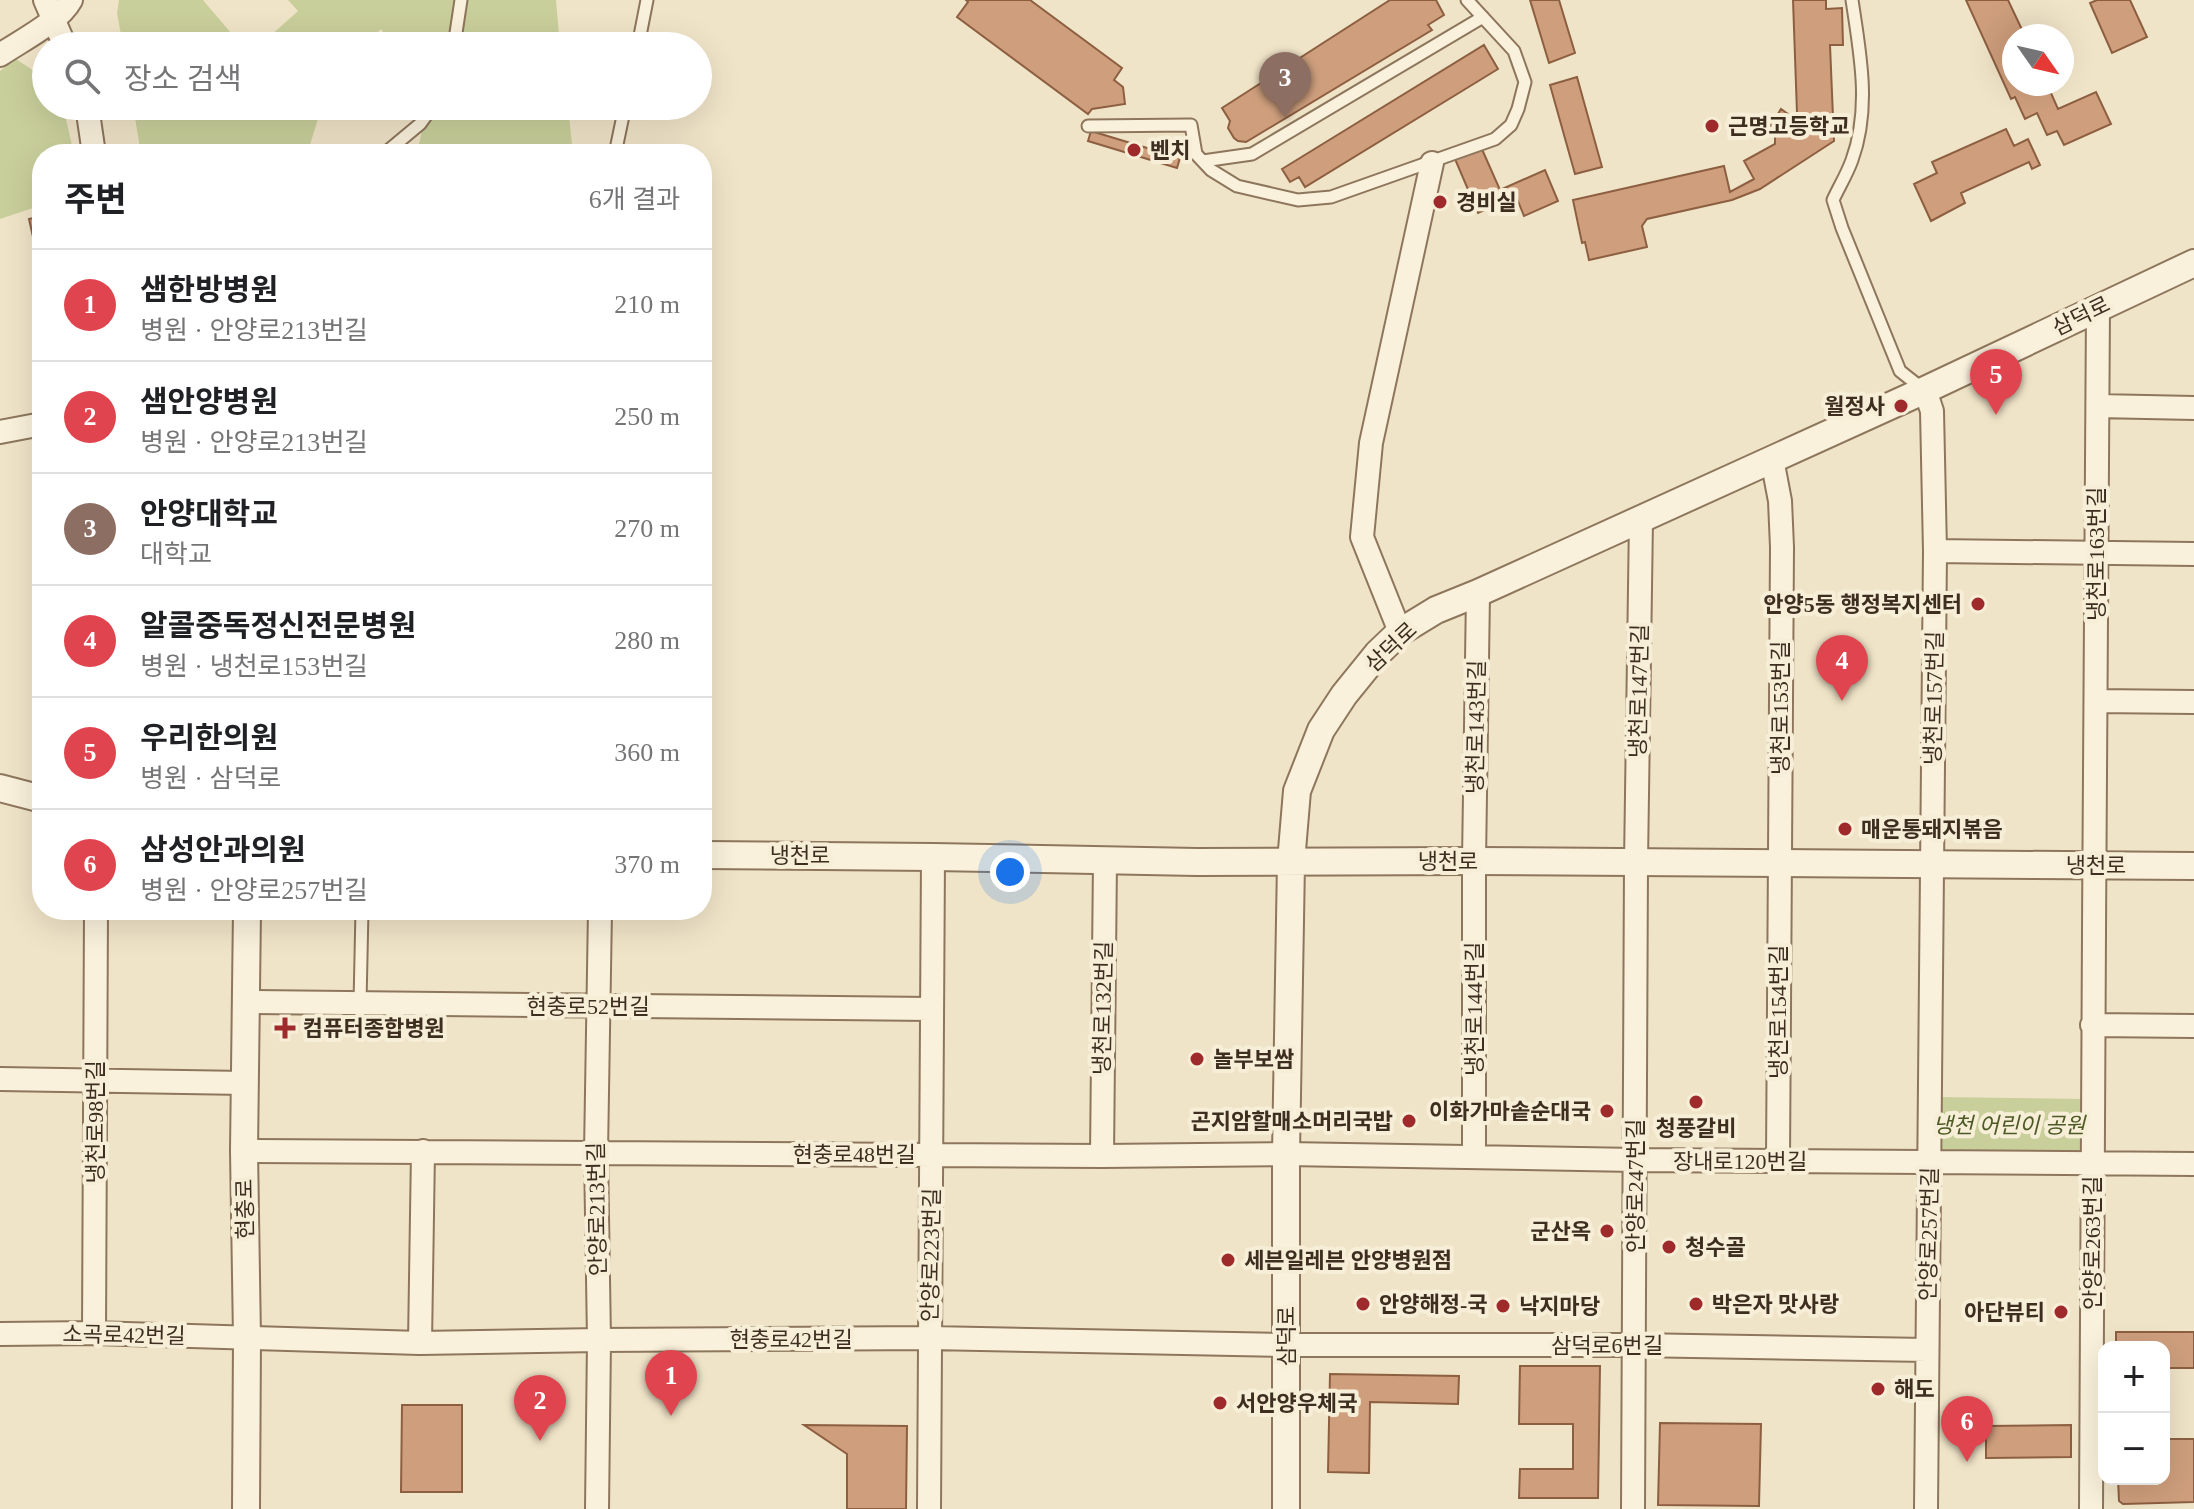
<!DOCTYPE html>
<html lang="ko">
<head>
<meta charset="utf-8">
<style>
  body { margin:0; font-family:"Times New Roman","Noto Sans KR",serif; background:#f2f2f2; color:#202124 }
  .controls { position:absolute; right:24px; bottom:24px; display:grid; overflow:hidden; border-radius:16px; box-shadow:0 8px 32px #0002 }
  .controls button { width:72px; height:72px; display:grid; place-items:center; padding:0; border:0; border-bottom:2px solid #e0e0e0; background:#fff; color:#202124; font:40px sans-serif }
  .compass { position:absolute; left:2002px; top:24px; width:72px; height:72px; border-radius:50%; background:#fff; box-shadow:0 8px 32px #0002; rotate:124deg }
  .you { position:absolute; left:1010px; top:872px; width:28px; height:28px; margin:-20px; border:6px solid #fff; border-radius:50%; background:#1a73e8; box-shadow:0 0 0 12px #1a73e833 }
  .badge { display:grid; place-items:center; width:52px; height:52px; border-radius:50%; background:#d93025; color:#fff; font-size:26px; font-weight:700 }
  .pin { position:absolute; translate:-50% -66px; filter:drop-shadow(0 2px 4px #0008) }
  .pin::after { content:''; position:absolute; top:42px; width:28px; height:24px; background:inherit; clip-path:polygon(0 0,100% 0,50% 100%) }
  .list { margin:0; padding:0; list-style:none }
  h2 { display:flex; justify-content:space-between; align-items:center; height:104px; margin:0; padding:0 32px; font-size:34px }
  h2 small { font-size:26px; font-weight:400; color:#757577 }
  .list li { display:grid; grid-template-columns:52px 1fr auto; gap:24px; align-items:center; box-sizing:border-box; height:112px; padding:0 32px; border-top:2px solid #e0e0e0 }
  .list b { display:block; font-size:30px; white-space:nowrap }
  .list p { margin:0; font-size:26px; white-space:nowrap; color:#757577 }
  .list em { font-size:26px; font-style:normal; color:#757577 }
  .icon { flex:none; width:44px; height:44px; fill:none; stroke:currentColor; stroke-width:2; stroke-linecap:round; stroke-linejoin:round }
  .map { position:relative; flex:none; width:2194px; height:1509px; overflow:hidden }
  .search { position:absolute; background:#fff; box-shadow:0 8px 32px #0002; left:32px; top:32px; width:680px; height:88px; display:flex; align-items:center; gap:20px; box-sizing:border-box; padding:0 28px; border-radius:44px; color:#757577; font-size:30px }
  .panel { position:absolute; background:#fff; box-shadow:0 8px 32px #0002; left:32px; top:144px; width:680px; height:776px; border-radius:32px }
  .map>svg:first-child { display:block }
</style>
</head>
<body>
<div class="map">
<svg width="2194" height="1509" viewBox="0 0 2194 1509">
  <rect width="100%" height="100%" fill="#f0e4c8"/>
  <path fill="#c9cf9b" d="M 119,0 L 203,0 L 242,46 L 123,46 L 117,13 Z
    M 288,0 L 556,0 L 560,46 L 393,46 L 381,29 L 364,46 L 259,46 L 298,11 Z
    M 16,59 L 46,79 L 46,106 L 63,106 L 74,154 L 42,154 L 42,205 L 0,219 L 0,71 Z
    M 133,106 L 322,106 L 307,154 L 141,154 Z
    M 427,106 L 568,106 L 573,154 L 417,154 Z
    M 1938,1097 L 2082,1099 L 2080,1152 L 1937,1151 Z"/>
  <path fill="#cf9f7d" stroke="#8d5f41" stroke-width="2" d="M 966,0 L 1030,0 L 1122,68 L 1114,80 L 1123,87 L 1125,104 L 1092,109 L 1088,114 L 957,17 L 968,2 Z
    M 1390,0 L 1436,0 L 1444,15 L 1428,25 L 1432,30 L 1246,142 L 1238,141 L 1234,138 L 1228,128 L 1230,121 L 1222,108 Z
    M 1530,0 L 1559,0 L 1575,53 L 1549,63 Z
    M 1793,0 L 1826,0 L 1826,9 L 1842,8 L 1843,45 L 1830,45 L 1834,141 L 1760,189 L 1732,200 L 1647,219 L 1642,226 L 1647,247 L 1589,260 L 1585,242 L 1582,243 L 1573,200 L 1724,166 L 1730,192 L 1754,179 L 1744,161 L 1775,144 L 1775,136 L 1767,131 L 1781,109 L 1788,114 L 1797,113 Z
    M 1966,0 L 2008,0 L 2025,36 L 2014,36 L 2014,84 L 2047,84 L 2058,109 L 2096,92 L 2111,124 L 2064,145 L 2057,131 L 2047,135 L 2037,113 L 2025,119 L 2015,97 L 2011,99 Z
    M 2097,0 L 2130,0 L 2147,37 L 2112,53 L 2090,3 Z
    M 1484,45 L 1498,69 L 1305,187 L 1299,177 L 1290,182 L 1282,169 Z
    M 1577,77 L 1602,167 L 1575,174 L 1550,85 Z
    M 2006,129 L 2014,146 L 2028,139 L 2040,165 L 2032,169 L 2029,162 L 1961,193 L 1965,203 L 1931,221 L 1914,184 L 1937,173 L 1932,162 Z
    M 1091,131 L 1180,158 L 1177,168 L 1088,141 Z
    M 1481,147 L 1500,190 L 1545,170 L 1558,201 L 1524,216 L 1516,196 L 1478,213 L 1455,159 Z
    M 42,216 L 42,277 L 29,219 Z
    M 2116,1332 L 2194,1332 L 2194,1368 L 2164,1368 L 2164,1347 L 2116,1347 Z
    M 1520,1366 L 1600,1366 L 1598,1498 L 1519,1498 L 1520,1469 L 1573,1469 L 1573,1424 L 1519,1424 Z
    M 1330,1374 L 1459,1376 L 1458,1404 L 1370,1402 L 1369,1473 L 1328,1472 Z
    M 402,1405 L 462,1405 L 462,1492 L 401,1492 Z
    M 1660,1423 L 1761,1424 L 1759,1506 L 1658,1505 Z
    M 804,1425 L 907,1426 L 906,1509 L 847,1509 L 847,1454 Z
    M 2071,1425 L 2071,1457 L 1986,1458 L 1986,1426 Z
    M 2164,1439 L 2194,1439 L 2194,1502 L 2123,1504 L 2119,1501 L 2118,1479 L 2164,1479 Z"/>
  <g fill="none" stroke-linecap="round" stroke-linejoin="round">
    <g stroke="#8d765c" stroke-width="15">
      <path id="service" d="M 1852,0 C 1860,53 1871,108 1852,160 C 1847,174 1839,187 1833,200 L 1842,228 L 1900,371 L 1924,390
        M 454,46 L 461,0
        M 638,46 L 647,0
        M 1088,126 L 1191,125 L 1196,154 L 1211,170 L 1237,186 L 1298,200 L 1331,197 L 1495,139 L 1511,125 L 1518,109 L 1525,82 L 1514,51 L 1467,0
        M 384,154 L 420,124 L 433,106
        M 615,154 L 625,106
        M 1203,161 L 1252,154 L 1483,17
        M 360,1003 L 362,910"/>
    </g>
    <g stroke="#8d765c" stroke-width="26">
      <path id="minor" d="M 45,0 L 65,46
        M 0,55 C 22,40 59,22 71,0
        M 87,106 L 94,154
        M 1925,390 L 1932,411 L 1935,551 L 1926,1509
        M 2098,406 L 2194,408
        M 0,432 L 42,424
        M 1772,459 L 1780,501 L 1782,547 L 1778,1161
        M 1935,551 L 2194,554
        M 1400,632 L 1362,537 L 1371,443 L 1432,163
        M 2096,701 L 2194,702
        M 246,1002 L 931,1009
        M 2092,1025 L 2194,1026
        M 0,1079 L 245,1083
        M 244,1151 L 1102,1156 L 1286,1154 L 1636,1160 L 2194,1164
        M 1102,1156 L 1105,860
        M 1474,1157 L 1474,861 L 1478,593
        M 94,1333 L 96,910
        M 0,1334 L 94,1333 L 420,1343 L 599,1340 L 930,1338 L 1286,1345 L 1634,1345 L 1927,1350
        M 420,1343 L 423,1151
        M 597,1509 L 599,1340 L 596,1153 L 600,910
        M 929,1509 L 933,857
        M 1633,1509 L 1636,863 L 1641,519
        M 2091,1509 C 2091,1109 2097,708 2098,308"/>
    </g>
    <g stroke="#8d765c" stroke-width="30">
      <path id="tertiary" d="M 0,788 L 42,799
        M 702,855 L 933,857 L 1197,862 L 1474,861 L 2194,866
        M 246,1509 L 247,1338 L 244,1151 L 247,910
        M 1286,1509 L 1286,1154 L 1291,862 L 1297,791 L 1321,730 L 1344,695 L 1378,653 L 1400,632 L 1436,610 L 1478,593 L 1925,390 L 2194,263"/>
    </g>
    <use href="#service" stroke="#faf1dc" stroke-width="11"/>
    <use href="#minor" stroke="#faf1dc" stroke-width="22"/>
    <use href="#tertiary" stroke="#faf1dc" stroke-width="26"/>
  </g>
  <g fill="#9e2a2b" stroke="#f7eed8" stroke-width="3">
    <circle cx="1712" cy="126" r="8"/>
    <circle cx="1134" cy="150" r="8"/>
    <circle cx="1440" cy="202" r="8"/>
    <circle cx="1901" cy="406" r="8"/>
    <circle cx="1978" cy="604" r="8"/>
    <circle cx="1845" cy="829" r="8"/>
    <path d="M281 1016h8v8h8v8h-8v8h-8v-8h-8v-8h8z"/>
    <circle cx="1197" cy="1059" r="8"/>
    <circle cx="1696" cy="1102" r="8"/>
    <circle cx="1607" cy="1111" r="8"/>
    <circle cx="1409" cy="1121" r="8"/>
    <circle cx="1607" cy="1231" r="8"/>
    <circle cx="1669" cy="1247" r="8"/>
    <circle cx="1228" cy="1260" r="8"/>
    <circle cx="1363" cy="1304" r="8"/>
    <circle cx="1696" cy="1304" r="8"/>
    <circle cx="1503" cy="1306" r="8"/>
    <circle cx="2061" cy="1312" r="8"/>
    <circle cx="1878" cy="1389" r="8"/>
    <circle cx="1220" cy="1403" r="8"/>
  </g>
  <g text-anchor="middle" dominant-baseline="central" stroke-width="8" stroke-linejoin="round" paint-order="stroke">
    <g font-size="22" font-weight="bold" fill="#3d2e20" stroke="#f7eed8" text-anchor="start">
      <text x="1728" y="126">근명고등학교</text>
      <text x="1150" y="150">벤치</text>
      <text x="1456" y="202">경비실</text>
      <text x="1885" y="406" text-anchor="end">월정사</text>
      <text x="1962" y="604" text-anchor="end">안양5동 행정복지센터</text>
      <text x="1861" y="829">매운통돼지볶음</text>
      <text x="303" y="1028">컴퓨터종합병원</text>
      <text x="1213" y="1059">놀부보쌈</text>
      <text x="1591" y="1111" text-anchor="end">이화가마솥순대국</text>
      <text x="1393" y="1121" text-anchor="end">곤지암할매소머리국밥</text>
      <text x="1696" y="1128" text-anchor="middle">청풍갈비</text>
      <text x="1591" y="1231" text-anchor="end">군산옥</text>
      <text x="1685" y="1247">청수골</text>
      <text x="1244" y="1260">세븐일레븐 안양병원점</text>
      <text x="1379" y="1304">안양해정-국</text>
      <text x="1712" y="1304">박은자 맛사랑</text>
      <text x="1519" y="1306">낙지마당</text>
      <text x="2045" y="1312" text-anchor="end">아단뷰티</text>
      <text x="1894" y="1389">해도</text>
      <text x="1236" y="1403">서안양우체국</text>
    </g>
    <g font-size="22" fill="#3d2e20" stroke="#f7eed8">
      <text transform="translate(2081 316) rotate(-26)">삼덕로</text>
      <text transform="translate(2096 554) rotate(-90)">냉천로163번길</text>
      <text transform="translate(1391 647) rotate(-43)">삼덕로</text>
      <text transform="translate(1639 691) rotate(-89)">냉천로147번길</text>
      <text transform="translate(1934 698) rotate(-89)">냉천로157번길</text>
      <text transform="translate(1780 708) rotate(-90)">냉천로153번길</text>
      <text transform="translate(1476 727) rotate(-89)">냉천로143번길</text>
      <text x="800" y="855">냉천로</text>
      <text x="1448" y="861">냉천로</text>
      <text x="2096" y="865">냉천로</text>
      <text x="588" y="1006">현충로52번길</text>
      <text transform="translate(1103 1008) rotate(-89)">냉천로132번길</text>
      <text transform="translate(1474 1009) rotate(-90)">냉천로144번길</text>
      <text transform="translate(1778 1012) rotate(-90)">냉천로154번길</text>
      <text transform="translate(95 1122) rotate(-90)">냉천로98번길</text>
      <text x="854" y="1154">현충로48번길</text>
      <text x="1740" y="1161">장내로120번길</text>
      <text transform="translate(1635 1186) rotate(-90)">안양로247번길</text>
      <text transform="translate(245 1209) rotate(-91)">현충로</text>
      <text transform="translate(597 1209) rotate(-91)">안양로213번길</text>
      <text transform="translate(1929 1234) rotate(-89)">안양로257번길</text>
      <text transform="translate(2092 1243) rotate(-90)">안양로263번길</text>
      <text transform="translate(931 1255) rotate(-89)">안양로223번길</text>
      <text transform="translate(124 1335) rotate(1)">소곡로42번길</text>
      <text transform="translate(1286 1336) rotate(-90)">삼덕로</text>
      <text x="791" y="1339">현충로42번길</text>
      <text x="1607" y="1345">삼덕로6번길</text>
    </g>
    <g font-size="22" font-style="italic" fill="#4d5a26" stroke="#f7eed8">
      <text x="2009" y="1125">냉천 어린이 공원</text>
    </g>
  </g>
</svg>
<div class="controls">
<button>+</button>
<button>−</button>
</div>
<svg class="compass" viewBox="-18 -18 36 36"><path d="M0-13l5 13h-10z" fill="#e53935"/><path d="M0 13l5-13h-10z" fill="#757577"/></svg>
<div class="you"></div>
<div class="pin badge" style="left:671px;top:1416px;background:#e0444e">1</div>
<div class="pin badge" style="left:540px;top:1441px;background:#e0444e">2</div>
<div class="pin badge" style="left:1285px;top:118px;background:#8d6e63">3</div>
<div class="pin badge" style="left:1842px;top:701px;background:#e0444e">4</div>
<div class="pin badge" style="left:1996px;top:415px;background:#e0444e">5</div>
<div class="pin badge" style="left:1967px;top:1462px;background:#e0444e">6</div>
<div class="search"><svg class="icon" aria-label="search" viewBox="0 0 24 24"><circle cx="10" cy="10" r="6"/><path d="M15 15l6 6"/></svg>장소 검색</div>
<section class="panel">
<h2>주변<small>6개 결과</small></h2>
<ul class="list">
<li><span class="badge" style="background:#e0444e">1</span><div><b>샘한방병원</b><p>병원 · 안양로213번길</p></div><em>210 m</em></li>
<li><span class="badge" style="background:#e0444e">2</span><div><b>샘안양병원</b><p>병원 · 안양로213번길</p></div><em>250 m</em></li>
<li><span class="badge" style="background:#8d6e63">3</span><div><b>안양대학교</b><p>대학교</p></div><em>270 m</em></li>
<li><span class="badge" style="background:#e0444e">4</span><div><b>알콜중독정신전문병원</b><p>병원 · 냉천로153번길</p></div><em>280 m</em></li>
<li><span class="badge" style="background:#e0444e">5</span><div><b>우리한의원</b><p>병원 · 삼덕로</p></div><em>360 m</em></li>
<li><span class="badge" style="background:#e0444e">6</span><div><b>삼성안과의원</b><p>병원 · 안양로257번길</p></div><em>370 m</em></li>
</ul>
</section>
</div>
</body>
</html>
